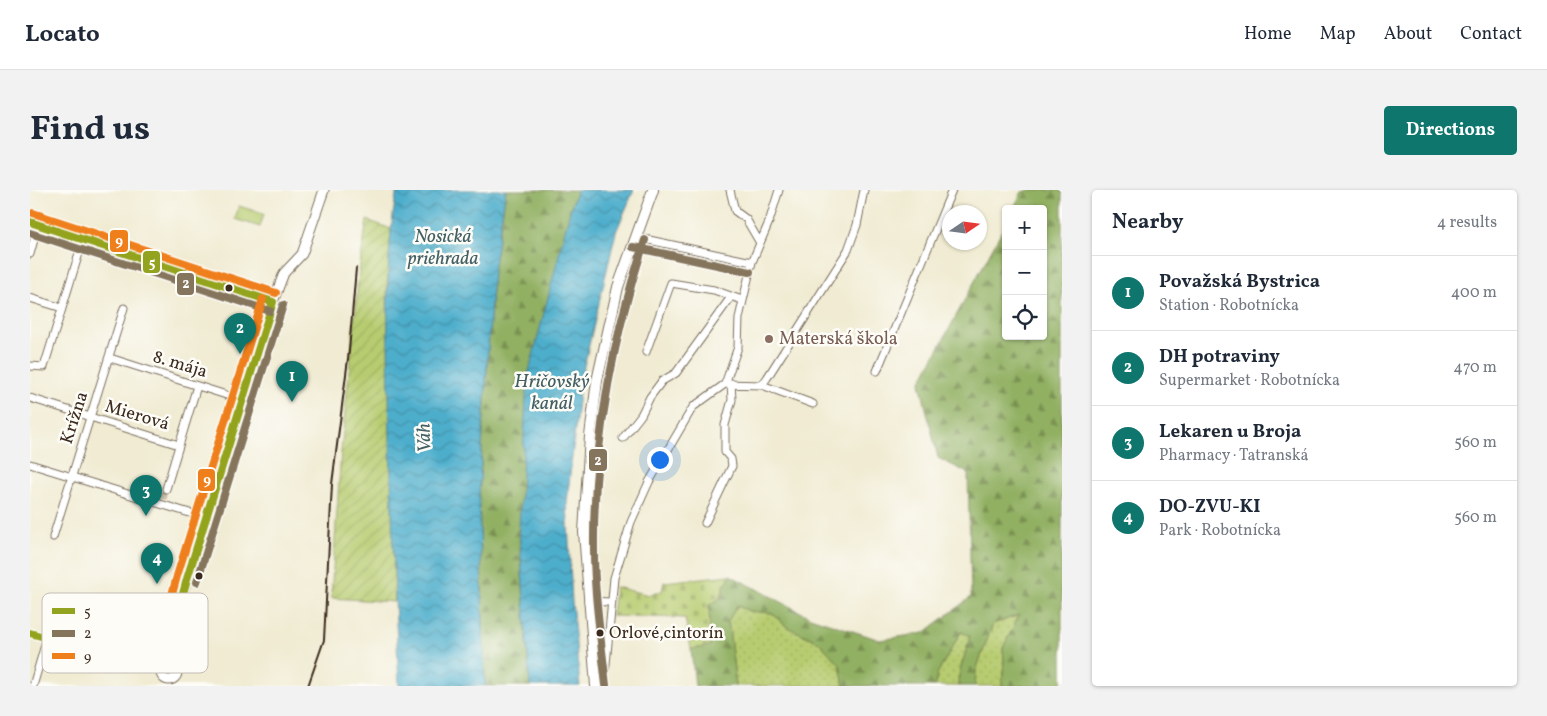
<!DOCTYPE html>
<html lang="en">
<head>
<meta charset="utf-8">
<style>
  body { margin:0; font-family:Vollkorn,serif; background:#f2f2f3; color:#1f2937 }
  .controls { position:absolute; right:15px; top:15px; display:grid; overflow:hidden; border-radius:5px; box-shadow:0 1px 4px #0004 }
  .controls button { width:45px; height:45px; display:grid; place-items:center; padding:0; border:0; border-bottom:1px solid #e0e1e3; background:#fff; color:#1f2937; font:25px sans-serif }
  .compass { position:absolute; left:912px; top:15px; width:45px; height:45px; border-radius:50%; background:#fff; box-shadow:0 1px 4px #0004; rotate:77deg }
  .you { position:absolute; left:629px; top:269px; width:18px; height:18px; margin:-12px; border:4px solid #fff; border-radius:50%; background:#1a73e8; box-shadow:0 0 0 8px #1a73e833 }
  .badge { display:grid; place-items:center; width:32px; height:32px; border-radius:50%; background:#0f766e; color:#fff; font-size:16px; font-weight:700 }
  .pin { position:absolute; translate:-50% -41px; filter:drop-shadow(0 1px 2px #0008) }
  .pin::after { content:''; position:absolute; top:26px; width:18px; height:15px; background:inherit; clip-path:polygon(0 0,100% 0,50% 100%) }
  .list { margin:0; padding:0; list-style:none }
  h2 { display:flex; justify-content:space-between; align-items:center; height:65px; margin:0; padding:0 20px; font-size:21px }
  h2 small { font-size:16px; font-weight:400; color:#747a83 }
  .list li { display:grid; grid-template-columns:32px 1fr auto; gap:15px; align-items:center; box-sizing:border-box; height:75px; padding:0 20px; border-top:1px solid #e0e1e3 }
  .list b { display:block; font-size:19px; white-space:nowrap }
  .list p { margin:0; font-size:16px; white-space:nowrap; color:#747a83 }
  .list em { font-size:16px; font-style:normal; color:#747a83 }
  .icon { flex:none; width:28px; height:28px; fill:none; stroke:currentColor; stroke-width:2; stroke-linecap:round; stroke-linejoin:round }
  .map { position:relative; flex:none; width:1032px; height:496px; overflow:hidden; border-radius:5px }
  header { display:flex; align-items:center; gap:30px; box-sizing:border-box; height:70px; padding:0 25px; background:#fff; border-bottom:1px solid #e0e1e3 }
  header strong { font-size:24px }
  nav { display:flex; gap:28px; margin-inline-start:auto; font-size:18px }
  .intro { display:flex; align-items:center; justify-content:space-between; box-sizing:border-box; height:120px; padding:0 30px }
  h1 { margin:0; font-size:35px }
  .button { padding:12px 22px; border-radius:5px; background:#0f766e; color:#fff; font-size:18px; font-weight:700 }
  main { display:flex; gap:30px; padding:0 30px }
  aside { flex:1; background:#fff; border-radius:5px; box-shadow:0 1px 4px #0004 }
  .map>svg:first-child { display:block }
</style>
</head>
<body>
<header>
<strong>Locato</strong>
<nav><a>Home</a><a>Map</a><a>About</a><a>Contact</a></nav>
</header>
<div class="intro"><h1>Find us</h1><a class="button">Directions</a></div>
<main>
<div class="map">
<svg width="1032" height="496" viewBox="0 0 1032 496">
  <defs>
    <pattern id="grass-dots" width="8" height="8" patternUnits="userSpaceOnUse" patternTransform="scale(1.25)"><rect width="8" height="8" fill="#b7cc70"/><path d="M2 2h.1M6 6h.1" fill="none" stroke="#9eaf61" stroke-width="1.8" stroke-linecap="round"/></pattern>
    <pattern id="forest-firs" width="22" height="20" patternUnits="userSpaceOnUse" patternTransform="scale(1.25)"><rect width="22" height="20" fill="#91b062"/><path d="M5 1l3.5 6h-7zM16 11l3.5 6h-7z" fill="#788f50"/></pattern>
    <pattern id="cemetery-stones" width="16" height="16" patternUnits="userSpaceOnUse" patternTransform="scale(1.25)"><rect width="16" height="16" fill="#b7cc70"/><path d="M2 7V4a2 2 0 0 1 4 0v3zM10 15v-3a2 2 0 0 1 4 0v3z" fill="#9eaf61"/></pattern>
    <pattern id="garden-furrows" width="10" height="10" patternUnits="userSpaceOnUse" patternTransform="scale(1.25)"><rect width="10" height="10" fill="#b7cc70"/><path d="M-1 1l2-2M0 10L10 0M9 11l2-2" fill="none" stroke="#9eaf61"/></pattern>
    <pattern id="water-waves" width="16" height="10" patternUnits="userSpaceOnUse" patternTransform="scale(1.25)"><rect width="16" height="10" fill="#4daecc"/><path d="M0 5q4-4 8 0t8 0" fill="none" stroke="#418ea5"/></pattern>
  </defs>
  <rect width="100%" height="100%" fill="#fdfcf7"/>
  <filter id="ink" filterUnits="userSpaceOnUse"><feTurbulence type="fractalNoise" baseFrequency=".02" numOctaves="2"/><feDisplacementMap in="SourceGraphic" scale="10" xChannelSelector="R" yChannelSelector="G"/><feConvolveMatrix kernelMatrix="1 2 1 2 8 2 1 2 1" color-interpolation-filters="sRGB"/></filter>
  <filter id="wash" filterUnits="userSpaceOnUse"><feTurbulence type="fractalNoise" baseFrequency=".0096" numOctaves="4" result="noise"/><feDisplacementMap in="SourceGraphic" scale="20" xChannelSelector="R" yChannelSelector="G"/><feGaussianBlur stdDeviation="1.12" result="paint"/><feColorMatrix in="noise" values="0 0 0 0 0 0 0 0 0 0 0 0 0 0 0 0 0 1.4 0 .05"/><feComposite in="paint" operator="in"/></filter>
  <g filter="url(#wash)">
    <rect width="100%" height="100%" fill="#f0ebd2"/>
    <path fill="url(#grass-dots)" stroke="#797b47" d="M 707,415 L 719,421 L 742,423 L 757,437 L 789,452 L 810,475 L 814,496 L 706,496 L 698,431 Z
      M 990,425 L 973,458 L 974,471 L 972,496 L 945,496 L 946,480 L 963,434 Z
      M 931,442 L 940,445 C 937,463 928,478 928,496 L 905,496 L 907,484 Z"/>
    <path fill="url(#forest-firs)" stroke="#666d40" d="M 476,0 L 547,0 L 541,17 L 489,339 L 500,496 L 455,496 L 449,306 L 463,81 Z
      M 1000,0 L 1032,0 L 1032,496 L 972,496 L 974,471 L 973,458 L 989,425 L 963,434 L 946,480 L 945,496 L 928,496 C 928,479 937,463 940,446 L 931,442 L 907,484 L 905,496 L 814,496 L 810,475 L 789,452 L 757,437 L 742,423 L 719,421 L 707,416 L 698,431 L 706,496 L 665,496 L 661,459 L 680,455 L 679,415 L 689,409 L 700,385 L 780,427 L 850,450 L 894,443 L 941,407 L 938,283 L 908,268 L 890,193 L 976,33 L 976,146 L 1013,146 L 1013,19 L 983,19 L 992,2 Z"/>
    <path fill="url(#cemetery-stones)" stroke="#797b47" d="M 700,385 L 689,409 L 679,415 L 680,456 L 661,459 L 655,428 L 582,426 L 585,397 L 619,405 L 632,401 L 634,392 Z"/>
    <path fill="#b7cc70" stroke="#797b47" d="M 209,16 L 234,24 L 230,37 L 205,29 Z"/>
    <path fill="url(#garden-furrows)" stroke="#797b47" d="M 337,30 L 361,39 L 357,101 L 365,412 L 301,408 L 311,262 L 329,82 Z"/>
    <path fill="url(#water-waves)" stroke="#446c75" d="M 367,0 L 476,0 L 463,81 L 449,306 L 455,496 L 369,496 C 364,400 361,304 359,208 C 358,138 354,69 367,0 Z
      M 547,0 L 604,0 L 586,42 L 550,193 L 537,313 L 542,412 L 550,496 L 500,496 L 489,339 L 497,189 L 541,17 Z"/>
  </g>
  <g filter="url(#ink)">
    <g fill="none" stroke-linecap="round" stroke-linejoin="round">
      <path stroke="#ccc4ae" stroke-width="7" stroke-dasharray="7 3.5" stroke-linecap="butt" d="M 133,309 L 136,299"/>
      <g stroke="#7a6e5d" stroke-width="9">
        <path id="minor" d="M 700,0 L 705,21 L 716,29 L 730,53
          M 0,32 L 243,112
          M 605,47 L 722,72
          M 0,64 L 8,35
          M 0,108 L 32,118
          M 616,162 L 641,93 L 684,100 L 712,110
          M 80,168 L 212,210
          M 0,176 L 14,177 L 50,60
          M 847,181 L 922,0
          M 695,194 L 708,157 L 709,128 L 722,72 L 739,32 L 749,0
          M 732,195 L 783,214
          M 0,208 L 149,255
          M 593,248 L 611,225 L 620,207 L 632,191 L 646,183 L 701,107
          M 0,274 L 176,328
          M 136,299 L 167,196
          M 675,333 L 702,276 L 701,269 L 695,262 L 695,235 L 702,210 L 701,193
          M 23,347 L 94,118
          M 558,411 L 580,412
          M 0,443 L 130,479
          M 3,496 L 17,448
          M 574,496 L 584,388 L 601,332 L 619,292 L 663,217 L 695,194 L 732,195 L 737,188 L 818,60 L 827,35 L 834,0"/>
      </g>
      <g stroke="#7a6e5d" stroke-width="11">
        <path id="tertiary" d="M 139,473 L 140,451 L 157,389 L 243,112 L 254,83 L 272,64 L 294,0
          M131 482a8 8 0 1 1 16 0a8 8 0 1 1-16 0Z"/>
      </g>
      <g stroke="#7a6e5d" stroke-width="12">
        <path id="secondary" d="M 566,496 L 554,342 L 560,246 L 567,191 L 588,97 L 623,0"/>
      </g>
      <use href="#minor" stroke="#fff" stroke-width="7"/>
      <use href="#tertiary" stroke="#fff" stroke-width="9"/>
      <use href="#secondary" stroke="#fff" stroke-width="10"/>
      <path stroke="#3b2a1e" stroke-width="2" d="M 278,496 L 294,450 L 302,294 L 319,161 L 326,78"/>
      <g stroke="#fdfcf7" stroke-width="11">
        <path id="bus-1" d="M 0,32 L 243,112
          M 0,443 L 130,479
          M 139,473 L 140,451 L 157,389 L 243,112"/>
      </g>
      <g stroke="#fdfcf7" stroke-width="11">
        <path id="bus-2" d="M 0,43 L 240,121
          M 603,57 L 720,82
          M 167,392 L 253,115
          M 576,495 C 571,450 564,404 564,359 C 563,253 582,150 615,50"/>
      </g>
      <g stroke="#fdfcf7" stroke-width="11">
        <path id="bus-3" d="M 3,23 L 246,103
          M 129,473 L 130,449 L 147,386 L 233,109"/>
      </g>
      <use href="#bus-1" stroke="#93a31f" stroke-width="8"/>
      <use href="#bus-2" stroke="#86755d" stroke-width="8"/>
      <use href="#bus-3" stroke="#ef7f1a" stroke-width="8"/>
    </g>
  </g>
  <g fill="#3b2a1e" stroke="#fdfcf7" stroke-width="2">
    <circle cx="199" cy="98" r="4.5"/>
    <circle cx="169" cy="386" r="4.5"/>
    <circle cx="570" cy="443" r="4.5"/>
  </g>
  <circle fill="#8d6e63" stroke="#fdfcf7" stroke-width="2" cx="739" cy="149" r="5"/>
  <g text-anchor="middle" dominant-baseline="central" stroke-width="5" stroke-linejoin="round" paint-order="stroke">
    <g font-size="17" fill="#3b2a1e" stroke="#fdfcf7" text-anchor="start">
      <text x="579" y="443">Orlové,cintorín</text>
    </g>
    <g font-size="18" fill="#785e54" stroke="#fdfcf7" text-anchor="start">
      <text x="749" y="149">Materská škola</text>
    </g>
    <g font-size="18" fill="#3b2a1e" stroke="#fdfcf7">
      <text transform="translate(150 175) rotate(17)">8. mája</text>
      <text transform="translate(107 226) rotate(17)">Mierová</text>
      <text transform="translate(45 228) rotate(-72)">Krížna</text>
    </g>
    <g font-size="19" font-style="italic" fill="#425f64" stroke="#fdfcf7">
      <text x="413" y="47">Nosická<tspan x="413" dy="22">priehrada</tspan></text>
      <text x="522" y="192">Hričovský<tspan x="522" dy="22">kanál</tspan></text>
      <text transform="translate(395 248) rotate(-92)">Váh</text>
    </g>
  </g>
  <rect x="12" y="403" width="166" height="80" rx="8" fill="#fdfcf7" stroke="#c3bdb6" stroke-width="1"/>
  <rect x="22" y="418" width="23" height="6" fill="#93a31f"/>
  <rect x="22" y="440" width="23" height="7" fill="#86755d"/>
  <rect x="22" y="463" width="23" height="6" fill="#ef7f1a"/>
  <g font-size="14" fill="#3b2a1e">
    <text x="54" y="426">5</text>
    <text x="54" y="448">2</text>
    <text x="54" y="471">9</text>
  </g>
  <g stroke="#fdfcf7" stroke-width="2">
    <rect x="79" y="39" width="20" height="24" rx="5" fill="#ef7f1a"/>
    <rect x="112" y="60" width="19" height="24" rx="5" fill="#93a31f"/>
    <rect x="146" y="82" width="19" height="24" rx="5" fill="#86755d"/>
    <rect x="558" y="258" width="20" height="24" rx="5" fill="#86755d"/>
    <rect x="167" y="278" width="19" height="24" rx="5" fill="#ef7f1a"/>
  </g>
  <g font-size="14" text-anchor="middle" font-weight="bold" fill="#fff">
    <text x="89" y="56">9</text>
    <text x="122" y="77">5</text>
    <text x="156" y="98">2</text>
    <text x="568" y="275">2</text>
    <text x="177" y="295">9</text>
  </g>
</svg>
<div class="controls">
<button>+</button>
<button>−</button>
<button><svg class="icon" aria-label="locate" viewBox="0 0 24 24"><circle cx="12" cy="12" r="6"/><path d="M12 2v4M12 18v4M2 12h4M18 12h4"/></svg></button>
</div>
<svg class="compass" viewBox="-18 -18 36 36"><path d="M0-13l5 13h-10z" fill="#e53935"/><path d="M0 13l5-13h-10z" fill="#747a83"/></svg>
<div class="you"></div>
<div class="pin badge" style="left:262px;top:212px">1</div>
<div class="pin badge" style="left:210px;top:164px">2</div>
<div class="pin badge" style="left:116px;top:326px">3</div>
<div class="pin badge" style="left:127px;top:394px">4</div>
</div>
<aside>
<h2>Nearby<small>4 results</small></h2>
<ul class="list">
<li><span class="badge">1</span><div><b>Považská Bystrica</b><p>Station · Robotnícka</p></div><em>400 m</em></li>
<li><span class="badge">2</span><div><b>DH potraviny</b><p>Supermarket · Robotnícka</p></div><em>470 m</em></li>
<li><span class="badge">3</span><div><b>Lekaren u Broja</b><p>Pharmacy · Tatranská</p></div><em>560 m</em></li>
<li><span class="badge">4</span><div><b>DO-ZVU-KI</b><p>Park · Robotnícka</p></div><em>560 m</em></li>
</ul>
</aside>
</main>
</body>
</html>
